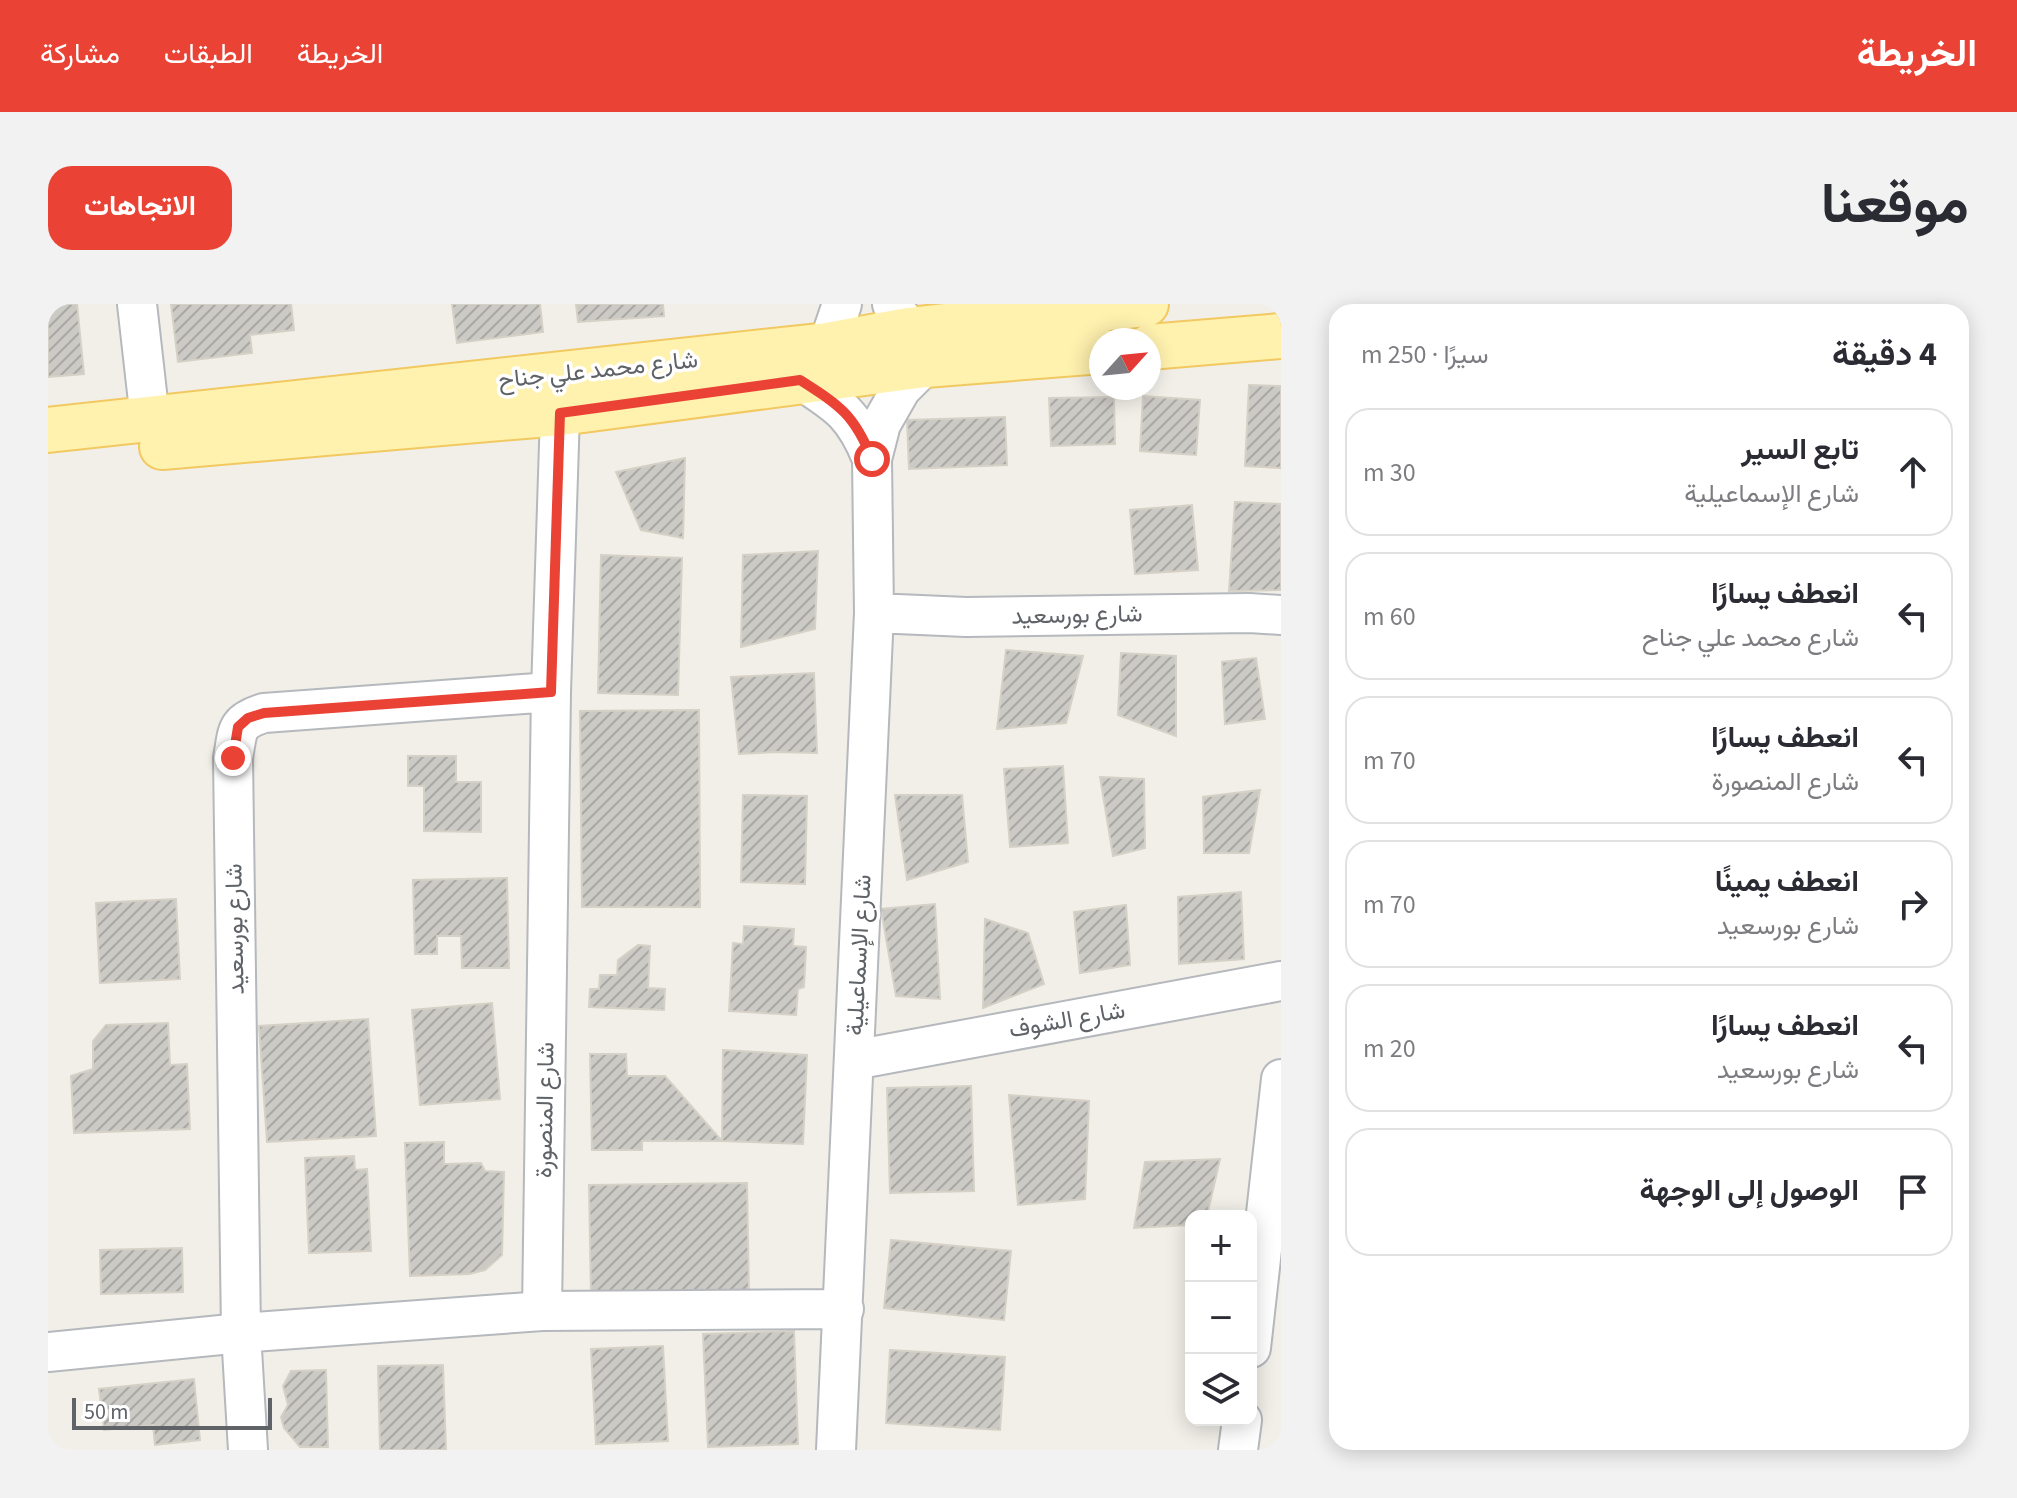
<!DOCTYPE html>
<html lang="ar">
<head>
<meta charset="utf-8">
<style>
  body { margin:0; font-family:"Source Sans 3",Vazirmatn,sans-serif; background:#f2f2f3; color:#2b2b33; direction:rtl }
  .controls { position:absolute; right:24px; bottom:24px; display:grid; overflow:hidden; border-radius:16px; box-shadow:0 4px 20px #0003 }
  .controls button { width:72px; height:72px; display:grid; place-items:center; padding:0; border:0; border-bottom:2px solid #e1e1e2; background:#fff; color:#2b2b33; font:40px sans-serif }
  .compass { position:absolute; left:1041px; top:24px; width:72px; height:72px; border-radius:50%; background:#fff; box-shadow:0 4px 20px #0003; rotate:63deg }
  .scale { position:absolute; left:24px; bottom:20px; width:200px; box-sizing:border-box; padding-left:8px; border:4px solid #5f6368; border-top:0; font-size:22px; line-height:28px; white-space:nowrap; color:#5f6368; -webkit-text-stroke:6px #fff; paint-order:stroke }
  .stop { position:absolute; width:24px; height:24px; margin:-18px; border:6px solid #ea4335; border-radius:50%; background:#fff }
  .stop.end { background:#ea4335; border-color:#fff; box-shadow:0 2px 8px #0008 }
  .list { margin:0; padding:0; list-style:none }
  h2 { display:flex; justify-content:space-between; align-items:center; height:104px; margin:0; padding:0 32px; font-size:34px }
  h2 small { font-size:26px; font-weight:400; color:#7c7c81 }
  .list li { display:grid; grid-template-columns:52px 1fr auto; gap:24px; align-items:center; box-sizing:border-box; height:128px; margin:0 16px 16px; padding:0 16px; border:2px solid #e1e1e2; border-radius:24px }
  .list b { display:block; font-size:30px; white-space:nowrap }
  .list p { margin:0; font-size:26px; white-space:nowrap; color:#7c7c81 }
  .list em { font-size:26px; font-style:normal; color:#7c7c81 }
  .icon { flex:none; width:44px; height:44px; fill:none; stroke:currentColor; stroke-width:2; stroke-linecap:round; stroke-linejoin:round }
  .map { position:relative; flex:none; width:1233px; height:1146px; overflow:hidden; direction:ltr; border-radius:24px }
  header { display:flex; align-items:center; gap:48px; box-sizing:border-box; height:112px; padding:0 40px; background:#ea4335; color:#fff }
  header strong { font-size:38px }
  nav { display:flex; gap:44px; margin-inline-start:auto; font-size:28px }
  .intro { display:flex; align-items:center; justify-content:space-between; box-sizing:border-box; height:192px; padding:0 48px }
  h1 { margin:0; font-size:56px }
  .button { padding:20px 36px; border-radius:24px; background:#ea4335; color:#fff; font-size:28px; font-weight:700 }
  main { display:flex; gap:48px; padding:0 48px }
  aside { flex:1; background:#fff; border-radius:24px; box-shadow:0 4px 20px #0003 }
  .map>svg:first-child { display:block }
</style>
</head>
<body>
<header>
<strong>الخريطة</strong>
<nav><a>الخريطة</a><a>الطبقات</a><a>مشاركة</a></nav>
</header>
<div class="intro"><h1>موقعنا</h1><a class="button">الاتجاهات</a></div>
<main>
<aside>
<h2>4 دقيقة<small>سيرًا · 250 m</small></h2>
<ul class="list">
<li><svg class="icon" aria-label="ahead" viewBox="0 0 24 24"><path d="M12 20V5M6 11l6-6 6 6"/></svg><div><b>تابع السير</b><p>شارع الإسماعيلية</p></div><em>30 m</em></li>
<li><svg class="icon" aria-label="left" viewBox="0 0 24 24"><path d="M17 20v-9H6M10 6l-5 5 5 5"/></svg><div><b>انعطف يسارًا</b><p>شارع محمد علي جناح</p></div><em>60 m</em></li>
<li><svg class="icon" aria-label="left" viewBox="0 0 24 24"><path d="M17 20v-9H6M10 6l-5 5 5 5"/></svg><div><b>انعطف يسارًا</b><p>شارع المنصورة</p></div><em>70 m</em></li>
<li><svg class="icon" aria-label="right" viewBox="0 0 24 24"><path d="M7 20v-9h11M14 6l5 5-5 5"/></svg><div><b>انعطف يمينًا</b><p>شارع بورسعيد</p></div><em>70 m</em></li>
<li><svg class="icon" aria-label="left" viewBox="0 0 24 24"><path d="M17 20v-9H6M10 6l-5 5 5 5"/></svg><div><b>انعطف يسارًا</b><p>شارع بورسعيد</p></div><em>20 m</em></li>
<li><svg class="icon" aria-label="arrive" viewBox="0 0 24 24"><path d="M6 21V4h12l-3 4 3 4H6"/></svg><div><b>الوصول إلى الوجهة</b></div></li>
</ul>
</aside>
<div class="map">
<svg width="1233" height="1146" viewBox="0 0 1233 1146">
  <defs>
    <pattern id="building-hatch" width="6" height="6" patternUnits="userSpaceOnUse" patternTransform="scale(2)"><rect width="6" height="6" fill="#cccac5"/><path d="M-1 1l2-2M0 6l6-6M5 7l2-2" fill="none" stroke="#a9a8a4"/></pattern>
  </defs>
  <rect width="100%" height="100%" fill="#f1efe8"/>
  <path fill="url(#building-hatch)" stroke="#d6d1c6" stroke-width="2" d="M 0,0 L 29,0 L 36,70 L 0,73 Z
    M 123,0 L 243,0 L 246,26 L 202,31 L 204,49 L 130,58 Z
    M 404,0 L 492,0 L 495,28 L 409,39 Z
    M 528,0 L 615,0 L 616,12 L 530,18 Z
    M 1201,81 L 1233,82 L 1233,164 L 1197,162 Z
    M 1095,92 L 1152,96 L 1148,151 L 1092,147 Z
    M 1066,93 L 1067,140 L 1003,142 L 1001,94 Z
    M 957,113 L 959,161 L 861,165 L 859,116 Z
    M 637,154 L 635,234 L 593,226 L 568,168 Z
    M 1187,198 L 1233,200 L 1233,286 L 1181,287 Z
    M 1144,201 L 1150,266 L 1087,270 L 1082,206 Z
    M 770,247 L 767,325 L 693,343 L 695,251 Z
    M 553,251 L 634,254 L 630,391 L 550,389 Z
    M 958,346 L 1035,352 L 1018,419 L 949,425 Z
    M 1073,349 L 1128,352 L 1128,432 L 1070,411 Z
    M 1208,354 L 1217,415 L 1177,420 L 1174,358 Z
    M 766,369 L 769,449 L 728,448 L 691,450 L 683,373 Z
    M 651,406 L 652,603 L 534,603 L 532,407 Z
    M 360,452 L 408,452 L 408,478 L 433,478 L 433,528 L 376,527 L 376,482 L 360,482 Z
    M 1015,462 L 1020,539 L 962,543 L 956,465 Z
    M 1052,473 L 1096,475 L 1097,544 L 1065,552 Z
    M 1212,486 L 1201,549 L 1156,549 L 1155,493 Z
    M 695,491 L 759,492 L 757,580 L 693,578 Z
    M 847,491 L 914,491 L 920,558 L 859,576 Z
    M 459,574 L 461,664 L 414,664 L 413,632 L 389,632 L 389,650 L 367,650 L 365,576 Z
    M 1193,588 L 1196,655 L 1131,660 L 1130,593 Z
    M 128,595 L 132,675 L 52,679 L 48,599 Z
    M 887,600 L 892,695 L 848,692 L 833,605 Z
    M 1078,601 L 1082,661 L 1032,669 L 1026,608 Z
    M 937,615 L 980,629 L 996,680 L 935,704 Z
    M 696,622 L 746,625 L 745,642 L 758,643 L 756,683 L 750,685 L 748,711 L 681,707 L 685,639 L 695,640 Z
    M 590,641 L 602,642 L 600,684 L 617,685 L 616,706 L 541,703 L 542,685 L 551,685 L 552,671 L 569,671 L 570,656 Z
    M 444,699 L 452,795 L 372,801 L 364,706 Z
    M 320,715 L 328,832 L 219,838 L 211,722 Z
    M 120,719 L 122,761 L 139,760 L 142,825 L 26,829 L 23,772 L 45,765 L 45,737 L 58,721 Z
    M 675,746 L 759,751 L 755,840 L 674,837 Z
    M 542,750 L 578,750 L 579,772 L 617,772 L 674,837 L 594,837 L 594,846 L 544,846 Z
    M 923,782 L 926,887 L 842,889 L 839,784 Z
    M 961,791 L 1041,797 L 1037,895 L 970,901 Z
    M 396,838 L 396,860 L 433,859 L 437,867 L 456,868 L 454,951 L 437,966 L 421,970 L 362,972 L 357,839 Z
    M 306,852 L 307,866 L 319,865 L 323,947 L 261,949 L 257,854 Z
    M 1172,855 L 1159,912 L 1143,912 L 1143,921 L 1086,924 L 1097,858 Z
    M 699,879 L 701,992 L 543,993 L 541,881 Z
    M 843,936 L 963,947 L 956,1016 L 836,1004 Z
    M 134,944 L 135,988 L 53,990 L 52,946 Z
    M 746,1027 L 750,1140 L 660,1143 L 655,1030 Z
    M 615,1042 L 620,1137 L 548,1140 L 543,1045 Z
    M 842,1046 L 957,1053 L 952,1126 L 838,1119 Z
    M 395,1061 L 398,1146 L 332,1146 L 330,1062 Z
    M 278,1066 L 280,1143 L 252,1143 L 236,1124 L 233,1113 L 240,1101 L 235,1082 L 243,1067 Z
    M 146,1075 L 152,1136 L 107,1141 L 105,1121 L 56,1126 L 51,1085 Z"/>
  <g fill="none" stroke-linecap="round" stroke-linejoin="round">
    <g stroke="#b5b8bc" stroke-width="42">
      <path id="minor" d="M 89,0 L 102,115
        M 844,0 L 861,26
        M 780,41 L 794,0
        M 752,76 C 791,101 806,110 824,155
        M 826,309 L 918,313 L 1201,309 L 1233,311
        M 806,756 L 1233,677
        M 494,1007 L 796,1005
        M 1203,1044 L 1233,775
        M 0,1048 L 193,1029 L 494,1007 L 503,388 L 512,109
        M 200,1146 L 193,1029 L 185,454 C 190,426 187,418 216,409 L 503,388
        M 788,1146 L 826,309 L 824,155 L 833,120 L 853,85 L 877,61
        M 1190,1146 L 1194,1116"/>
    </g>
    <g stroke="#f2c960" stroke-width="48">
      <path id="major" d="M 1101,43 L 1233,32
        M 0,126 L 780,41 L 861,26 L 1098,0
        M 114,143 L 512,109 L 877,61 L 1053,47"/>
    </g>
    <use href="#minor" stroke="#fff" stroke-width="38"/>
    <use href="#major" stroke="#fff2af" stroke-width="44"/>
  </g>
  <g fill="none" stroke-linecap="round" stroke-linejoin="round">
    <path stroke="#ea4335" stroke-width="10" d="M 185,454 L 190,423 L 200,414 L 216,409 L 503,388 L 512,109 L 752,76 C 791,101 806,110 824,155"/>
  </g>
  <g text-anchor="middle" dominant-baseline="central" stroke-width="7" stroke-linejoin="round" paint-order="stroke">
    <g font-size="24" fill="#5f6368" stroke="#fff">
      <text transform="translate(550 66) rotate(-6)">شارع محمد علي جناح</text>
      <text transform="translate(1029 311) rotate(-1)">شارع بورسعيد</text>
      <text transform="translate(187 625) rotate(-91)">شارع بورسعيد</text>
      <text transform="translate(811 651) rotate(-87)">شارع الإسماعيلية</text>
      <text transform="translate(1019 716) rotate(-10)">شارع الشوف</text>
      <text transform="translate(497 806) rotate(-89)">شارع المنصورة</text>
    </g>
  </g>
</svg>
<div class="controls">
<button>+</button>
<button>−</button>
<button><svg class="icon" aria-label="layers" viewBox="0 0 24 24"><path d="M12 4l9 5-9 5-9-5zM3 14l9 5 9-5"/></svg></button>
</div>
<svg class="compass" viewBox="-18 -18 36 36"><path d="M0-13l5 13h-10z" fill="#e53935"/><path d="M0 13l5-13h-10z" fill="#7c7c81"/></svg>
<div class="scale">50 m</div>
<div class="stop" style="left:824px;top:155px"></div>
<div class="stop end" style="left:185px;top:454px"></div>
</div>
</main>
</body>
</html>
